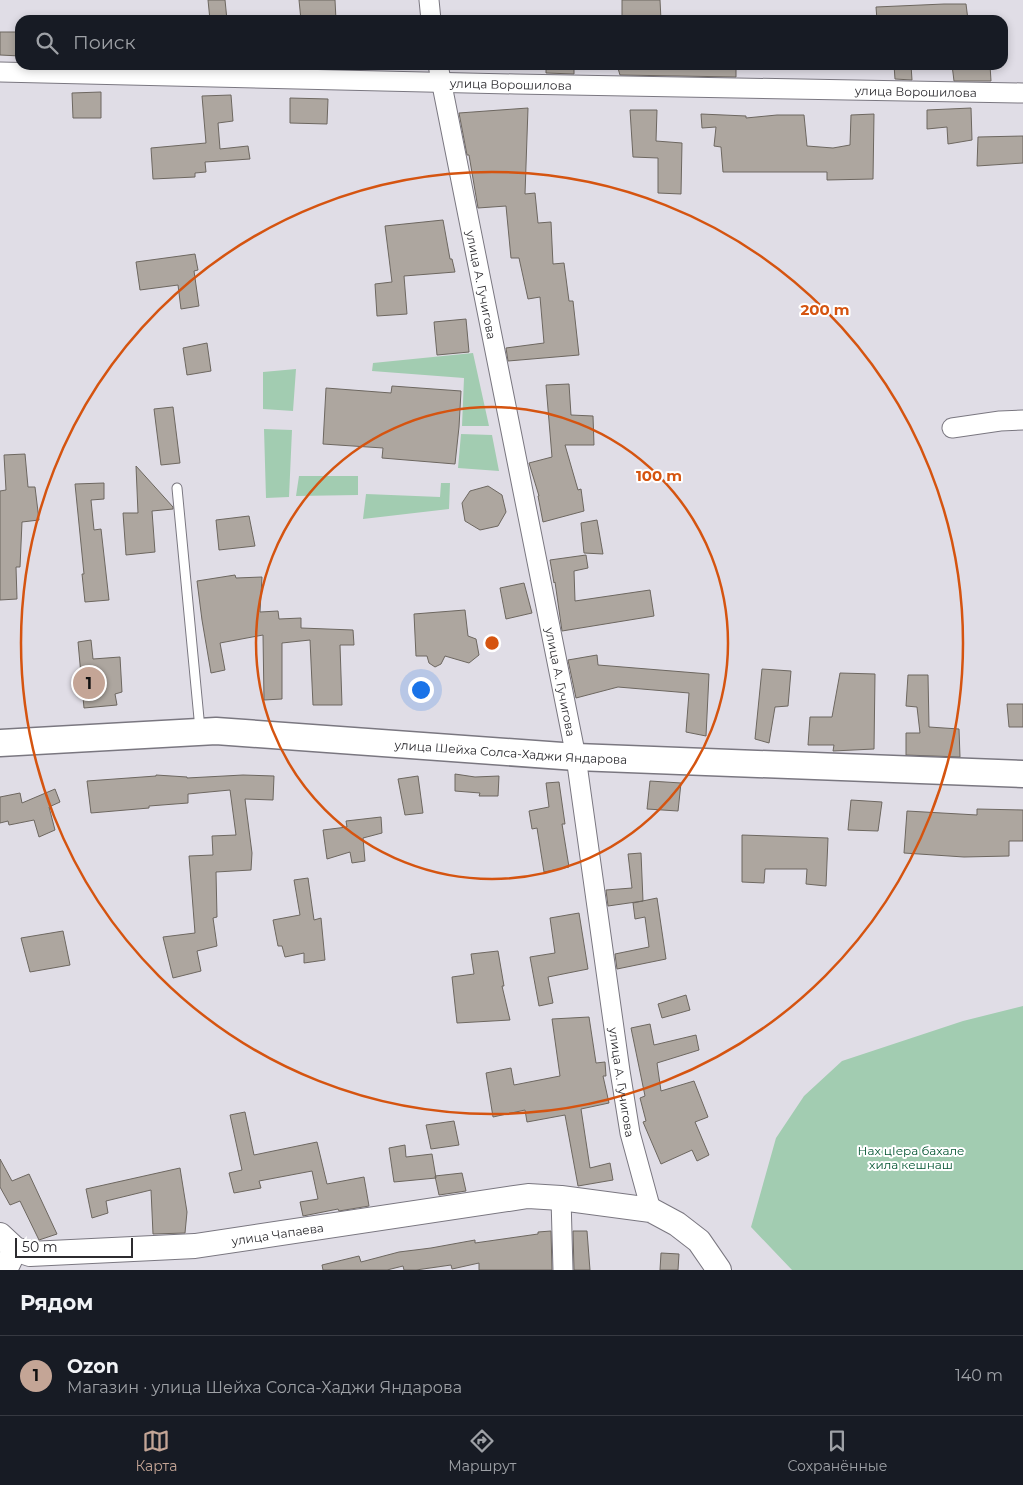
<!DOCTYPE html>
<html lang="ru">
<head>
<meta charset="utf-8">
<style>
  body { margin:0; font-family:Montserrat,sans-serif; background:#242831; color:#f1f3f6 }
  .scale { position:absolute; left:15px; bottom:12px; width:118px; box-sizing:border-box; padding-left:5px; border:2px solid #2c2b2f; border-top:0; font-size:14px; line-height:18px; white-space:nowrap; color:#2c2b2f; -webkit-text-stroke:4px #fff; paint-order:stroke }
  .you { position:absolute; left:420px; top:689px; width:18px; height:18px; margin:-12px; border:4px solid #fff; border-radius:50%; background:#1a73e8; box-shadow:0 0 0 8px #1a73e833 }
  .badge { display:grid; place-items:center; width:32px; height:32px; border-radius:50%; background:#c4a596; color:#111; font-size:16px; font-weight:700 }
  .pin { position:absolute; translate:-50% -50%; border:2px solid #fff; box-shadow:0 1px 5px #0006 }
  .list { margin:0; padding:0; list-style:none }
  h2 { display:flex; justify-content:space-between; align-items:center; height:65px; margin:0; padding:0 20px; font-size:21px }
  h2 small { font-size:16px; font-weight:400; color:#9ea1a6 }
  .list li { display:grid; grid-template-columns:32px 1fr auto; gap:15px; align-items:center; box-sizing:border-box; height:80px; padding:0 20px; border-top:1px solid #363941 }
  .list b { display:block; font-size:19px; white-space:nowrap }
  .list p { margin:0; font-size:16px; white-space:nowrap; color:#9ea1a6 }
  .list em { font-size:16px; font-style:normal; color:#9ea1a6 }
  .icon { flex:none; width:28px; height:28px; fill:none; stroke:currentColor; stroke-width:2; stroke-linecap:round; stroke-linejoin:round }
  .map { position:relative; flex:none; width:1023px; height:1270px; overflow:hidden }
  .search { position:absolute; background:#171b24; box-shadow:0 2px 8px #0003; left:15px; right:15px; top:15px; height:55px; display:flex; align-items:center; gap:12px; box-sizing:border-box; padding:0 18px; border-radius:15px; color:#9ea1a6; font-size:19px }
  .sheet { height:145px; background:#171b24 }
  nav { display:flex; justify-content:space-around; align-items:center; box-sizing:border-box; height:70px; border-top:1px solid #363941; background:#171b24; font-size:14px; color:#9ea1a6 }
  nav a { display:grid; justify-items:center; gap:2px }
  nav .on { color:#c4a596 }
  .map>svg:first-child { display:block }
</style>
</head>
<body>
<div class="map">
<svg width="1023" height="1270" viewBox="0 0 1023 1270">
  <rect width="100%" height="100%" fill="#e0dde6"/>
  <path fill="#a2ccb1" d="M 473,353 L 489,426 L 462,426 L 464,378 L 372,371 L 373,363 Z
    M 296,369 L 293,411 L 263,409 L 263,372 Z
    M 264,429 L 292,430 L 289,497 L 266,498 Z
    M 461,434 L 492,435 L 499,471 L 458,468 Z
    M 299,476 L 358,476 L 358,495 L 296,496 Z
    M 441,483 L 450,483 L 449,509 L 363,519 L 366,494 L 440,497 Z
    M 1023,1006 L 1023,1270 L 792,1270 L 751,1227 L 776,1138 L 804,1096 L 842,1061 L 963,1021 Z"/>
  <path fill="#ada69f" stroke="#6d6760" d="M 208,0 L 225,0 L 227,20 L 210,20 Z
    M 299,0 L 335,0 L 336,20 L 301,20 Z
    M 622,0 L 660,0 L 661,20 L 622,20 Z
    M 944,4 L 966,4 L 968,20 L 877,20 L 876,7 Z
    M 0,32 L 20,32 L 20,56 L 0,55 Z
    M 546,65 L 574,65 L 574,74 L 546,73 Z
    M 617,65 L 710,66 L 710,65 L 736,65 L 736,77 L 620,75 Z
    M 894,65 L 911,65 L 912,80 L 895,79 Z
    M 952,65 L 990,65 L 991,81 L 954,81 Z
    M 101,92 L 101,118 L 73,118 L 72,93 Z
    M 231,95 L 233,121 L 218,123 L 220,149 L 248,146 L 250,159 L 205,162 L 206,172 L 195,173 L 195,177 L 153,179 L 151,148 L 206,143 L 202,96 Z
    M 290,98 L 328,99 L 327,124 L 290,123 Z
    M 528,108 L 525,194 L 535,193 L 538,223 L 551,222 L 553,264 L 564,263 L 569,301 L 573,301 L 579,355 L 508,361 L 506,348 L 544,343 L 540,297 L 528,299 L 519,258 L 511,258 L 506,206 L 478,208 L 469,155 L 467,155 L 459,113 Z
    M 971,108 L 972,140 L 948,144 L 947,127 L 927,129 L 927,110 Z
    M 630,110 L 657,110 L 656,141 L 682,143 L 681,194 L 658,193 L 658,158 L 633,157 Z
    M 701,114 L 746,116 L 746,118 L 777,115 L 804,115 L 807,146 L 833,148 L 850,145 L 851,115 L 874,114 L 873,179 L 827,180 L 827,172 L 723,172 L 721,147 L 714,146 L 716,127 L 702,128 Z
    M 1023,136 L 1023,163 L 977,166 L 978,137 Z
    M 443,220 L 450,259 L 452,259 L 455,272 L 404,276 L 407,314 L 377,316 L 375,284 L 392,282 L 385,226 Z
    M 195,254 L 198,270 L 194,271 L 199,306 L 181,309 L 178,285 L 140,290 L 136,262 Z
    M 466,319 L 469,352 L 437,355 L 434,322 Z
    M 207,343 L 211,371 L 187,375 L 183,348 Z
    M 569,384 L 571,415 L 593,416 L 594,445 L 565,445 L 578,490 L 581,489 L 584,511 L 543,522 L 538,496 L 539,496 L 529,463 L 552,457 L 546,385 Z
    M 392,386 L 461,391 L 459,427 L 455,464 L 382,458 L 383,448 L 323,444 L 326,388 L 391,393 Z
    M 173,407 L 180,463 L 161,465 L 154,409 Z
    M 25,454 L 28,487 L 35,487 L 39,520 L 22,522 L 20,567 L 16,567 L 17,599 L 0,600 L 0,491 L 6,490 L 4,455 Z
    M 136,466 L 173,507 L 173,509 L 152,511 L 155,552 L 126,555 L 123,513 L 138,513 Z
    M 104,483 L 104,499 L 91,500 L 94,530 L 101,529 L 109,600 L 85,602 L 82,574 L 84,574 L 75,484 Z
    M 488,486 L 502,495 L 506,512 L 498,526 L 480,530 L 465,521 L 462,503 L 470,491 Z
    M 249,516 L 255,546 L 219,550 L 216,520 Z
    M 597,520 L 603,554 L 584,553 L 581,523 Z
    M 586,555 L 588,568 L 574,571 L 575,601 L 650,590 L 654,616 L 562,631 L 555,582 L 554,583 L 550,560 Z
    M 235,575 L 236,578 L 262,577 L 260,612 L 278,611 L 279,619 L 301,618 L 301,628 L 353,630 L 354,645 L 340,645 L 342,705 L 313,705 L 310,640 L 282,643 L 282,699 L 264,700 L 263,635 L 220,643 L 225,670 L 211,673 L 202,620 L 197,581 Z
    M 524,583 L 532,613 L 506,619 L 500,588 Z
    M 465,610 L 468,636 L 476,639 L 479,655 L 469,663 L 445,656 L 441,664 L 435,667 L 429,663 L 427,656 L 416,656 L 414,614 Z
    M 91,640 L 93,659 L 120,657 L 122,692 L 115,694 L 117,705 L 84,708 L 78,642 Z
    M 597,655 L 598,665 L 709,674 L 706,736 L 686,732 L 689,693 L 618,687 L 576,698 L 568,660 Z
    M 762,669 L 791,671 L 788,706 L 775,707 L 769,743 L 755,739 Z
    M 840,673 L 875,674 L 874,749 L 833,751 L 834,745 L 808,745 L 810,717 L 832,717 Z
    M 908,675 L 928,675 L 929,727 L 959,729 L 960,757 L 906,755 L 906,733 L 920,733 L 917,707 L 906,706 Z
    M 1007,704 L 1023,704 L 1023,727 L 1009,727 Z
    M 455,774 L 475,777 L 499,776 L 498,796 L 479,796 L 480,793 L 455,791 Z
    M 156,775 L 187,777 L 187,778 L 243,775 L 274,776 L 273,800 L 245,799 L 252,853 L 251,870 L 216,872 L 217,917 L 213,918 L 217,946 L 197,951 L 201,971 L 173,978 L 163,937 L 195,933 L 189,856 L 213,855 L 212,836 L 236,835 L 230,790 L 188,794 L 188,803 L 149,806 L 149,808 L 91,813 L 87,781 L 156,776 Z
    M 418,776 L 423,813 L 405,815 L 398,779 Z
    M 650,781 L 681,783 L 678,811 L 647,809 Z
    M 559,782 L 565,824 L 562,824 L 569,867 L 544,872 L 537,828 L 532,829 L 529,811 L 549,807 L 546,783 Z
    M 55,789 L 60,802 L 49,807 L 55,830 L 39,837 L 34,820 L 9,825 L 8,821 L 0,823 L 0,797 L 20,793 L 22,803 Z
    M 851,800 L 882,802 L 878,831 L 848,830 Z
    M 977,809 L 1023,810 L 1023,841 L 1009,841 L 1009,856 L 964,857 L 904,853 L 907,811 L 977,815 Z
    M 381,817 L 382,833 L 363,838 L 365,861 L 352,863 L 350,852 L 327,859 L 323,830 L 347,827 L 346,821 Z
    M 742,835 L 828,838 L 826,886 L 806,884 L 807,869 L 765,869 L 764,883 L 742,882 Z
    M 641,853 L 643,901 L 608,906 L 606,890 L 632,888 L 628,854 Z
    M 308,878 L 314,920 L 321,918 L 325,960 L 304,963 L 304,953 L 285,957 L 282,946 L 278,946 L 273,920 L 300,915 L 294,880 Z
    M 657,898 L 666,959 L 617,969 L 615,954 L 649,947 L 645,917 L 635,919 L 633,903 Z
    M 579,913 L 588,969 L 548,977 L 553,1003 L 539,1006 L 530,957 L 555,953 L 550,918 Z
    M 63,931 L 70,965 L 30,972 L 21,938 Z
    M 498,951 L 504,986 L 502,986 L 510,1020 L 457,1023 L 452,977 L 474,974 L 471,954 Z
    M 686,995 L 690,1010 L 662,1018 L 658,1004 Z
    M 589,1017 L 596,1063 L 605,1062 L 606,1076 L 603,1076 L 609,1103 L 581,1109 L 590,1168 L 610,1163 L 613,1180 L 578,1186 L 565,1115 L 527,1122 L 525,1110 L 493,1117 L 486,1073 L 511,1068 L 514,1085 L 560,1076 L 552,1019 Z
    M 650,1024 L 654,1045 L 696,1035 L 699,1050 L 657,1063 L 661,1091 L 694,1081 L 708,1117 L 695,1122 L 709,1155 L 697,1161 L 692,1150 L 661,1164 L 643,1122 L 646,1121 L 640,1098 L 645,1096 L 631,1028 Z
    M 245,1112 L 254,1155 L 317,1142 L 327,1184 L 364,1177 L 369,1206 L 339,1211 L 338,1209 L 303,1216 L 300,1202 L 318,1199 L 312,1171 L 259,1181 L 261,1188 L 234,1193 L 229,1173 L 242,1170 L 230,1115 Z
    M 454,1121 L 459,1145 L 431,1149 L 426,1125 Z
    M 405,1145 L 406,1157 L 432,1154 L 436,1178 L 394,1182 L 389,1148 Z
    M 0,1159 L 12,1181 L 29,1174 L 57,1234 L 39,1240 L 20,1201 L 10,1205 L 0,1187 Z
    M 180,1168 L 187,1212 L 185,1233 L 153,1234 L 151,1190 L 106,1201 L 108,1213 L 92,1218 L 86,1189 Z
    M 462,1173 L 466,1191 L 439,1195 L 435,1176 Z
    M 551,1231 L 552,1270 L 479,1270 L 479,1263 L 452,1269 L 451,1265 L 416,1270 L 404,1270 L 403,1266 L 387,1270 L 323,1270 L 322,1265 L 359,1256 L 361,1262 L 399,1252 L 431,1248 L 475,1240 L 475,1243 L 538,1234 L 538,1232 Z
    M 573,1231 L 587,1231 L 590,1270 L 574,1270 Z
    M 661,1253 L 679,1254 L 678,1270 L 660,1270 Z"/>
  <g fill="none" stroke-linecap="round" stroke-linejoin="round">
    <g stroke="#7a7780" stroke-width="11">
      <path id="service" d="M 177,488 L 200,729"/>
    </g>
    <g stroke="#7a7780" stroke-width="21">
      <g id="minor">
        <path d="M 429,0 L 431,20"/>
        <path id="s1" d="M 438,65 L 576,757 L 620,1071 L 630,1133 L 651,1210"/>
        <path id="s2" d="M 0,72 L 515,84 L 1023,93"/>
        <path d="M 952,428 L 1000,421 L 1023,420"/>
        <path d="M 561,1198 L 563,1270"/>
      </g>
    </g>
    <g stroke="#7a7780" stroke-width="26">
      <g id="tertiary">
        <path id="s3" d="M 0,1235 L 15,1249 L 30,1254 L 195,1246 L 528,1196 L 561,1198 L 651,1210 L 677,1224 L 699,1241 L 719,1270"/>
        <path d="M 5,1270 L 15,1249"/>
      </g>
    </g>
    <g stroke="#7a7780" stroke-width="29">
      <g id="secondary">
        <path id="s4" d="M 0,743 L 216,731 L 576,757 L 1023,774"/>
      </g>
    </g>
    <use href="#service" stroke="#fff" stroke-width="9"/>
    <use href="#minor" stroke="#fff" stroke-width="19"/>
    <use href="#tertiary" stroke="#fff" stroke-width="24"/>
    <use href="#secondary" stroke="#fff" stroke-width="26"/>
  </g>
  <g fill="none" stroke="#d55410" stroke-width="2.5">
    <circle cx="492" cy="643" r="236"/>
    <circle cx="492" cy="643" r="471"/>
  </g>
  <g text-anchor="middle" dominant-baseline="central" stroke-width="4" stroke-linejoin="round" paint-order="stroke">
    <g font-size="12" fill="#2c2b2f" stroke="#fff">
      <text stroke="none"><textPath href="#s2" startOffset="511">улица Ворошилова</textPath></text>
      <text stroke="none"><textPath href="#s2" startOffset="916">улица Ворошилова</textPath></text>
      <text stroke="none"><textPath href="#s1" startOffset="224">улица А. Гучигова</textPath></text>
      <text stroke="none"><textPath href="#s1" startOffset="629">улица А. Гучигова</textPath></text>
      <text stroke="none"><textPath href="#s4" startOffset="512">улица Шейха Солса-Хаджи Яндарова</textPath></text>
      <text stroke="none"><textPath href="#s1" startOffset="1034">улица А. Гучигова</textPath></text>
      <text stroke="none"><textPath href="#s3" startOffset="285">улица Чапаева</textPath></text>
    </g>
    <g font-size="12" fill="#045532" stroke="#fff">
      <text x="911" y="1150">Нах цIера бахале<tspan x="911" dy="14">хила кешнаш</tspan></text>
    </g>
  </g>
  <circle cx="492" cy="643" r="8" fill="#d55410" stroke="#fff" stroke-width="2.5"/>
  <g font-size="15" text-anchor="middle" font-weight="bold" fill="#d55410" stroke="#fff" stroke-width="4" stroke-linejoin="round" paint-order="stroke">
    <text x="825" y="315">200 m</text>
    <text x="659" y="481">100 m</text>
  </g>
</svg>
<div class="scale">50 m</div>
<div class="you"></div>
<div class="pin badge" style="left:89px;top:683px">1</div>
<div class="search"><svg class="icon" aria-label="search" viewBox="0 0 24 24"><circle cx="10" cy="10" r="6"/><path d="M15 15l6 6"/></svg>Поиск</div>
</div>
<section class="sheet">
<h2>Рядом<small></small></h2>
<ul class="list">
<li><span class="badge">1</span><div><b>Ozon</b><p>Магазин · улица Шейха Солса-Хаджи Яндарова</p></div><em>140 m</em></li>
</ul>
</section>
<nav>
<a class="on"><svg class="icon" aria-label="map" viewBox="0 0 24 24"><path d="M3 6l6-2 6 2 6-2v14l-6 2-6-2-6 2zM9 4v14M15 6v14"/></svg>Карта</a>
<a><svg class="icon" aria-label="directions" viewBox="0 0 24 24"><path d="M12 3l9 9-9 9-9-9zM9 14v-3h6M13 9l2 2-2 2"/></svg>Маршрут</a>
<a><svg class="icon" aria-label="saved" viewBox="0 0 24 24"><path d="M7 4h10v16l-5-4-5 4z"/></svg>Сохранённые</a>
</nav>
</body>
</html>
